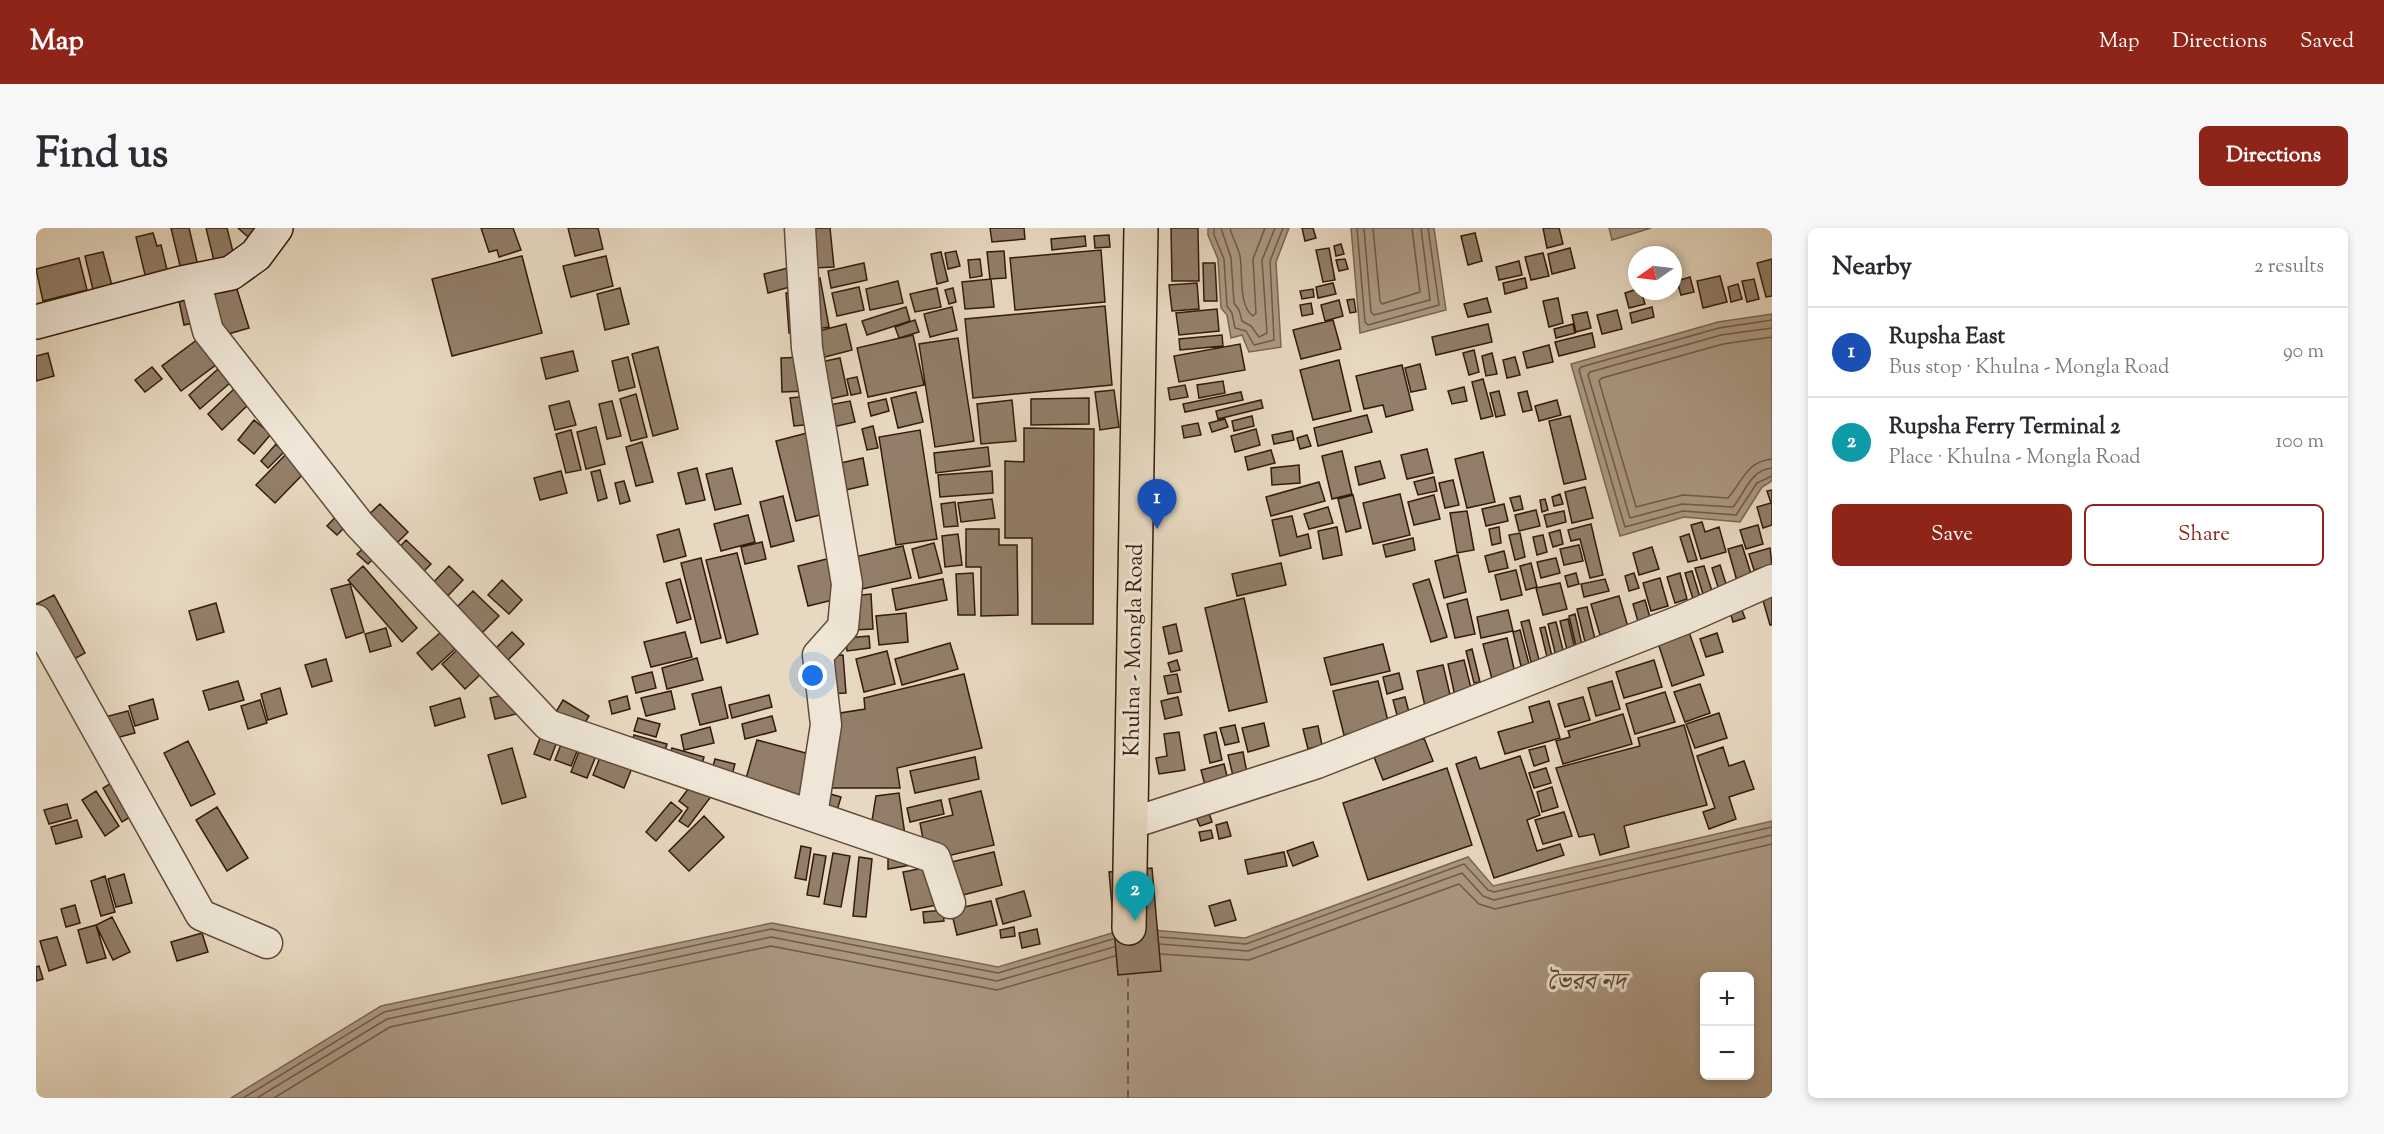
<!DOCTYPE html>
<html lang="en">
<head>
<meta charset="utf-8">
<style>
  body { margin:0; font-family:"Sorts Mill Goudy","Noto Serif Bengali",serif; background:#f7f7f7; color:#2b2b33 }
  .controls { position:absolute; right:18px; bottom:18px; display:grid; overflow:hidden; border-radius:9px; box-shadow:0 3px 9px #0003 }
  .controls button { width:54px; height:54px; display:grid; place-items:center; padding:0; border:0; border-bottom:2px solid #e1e1e2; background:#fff; color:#2b2b33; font:30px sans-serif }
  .compass { position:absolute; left:1592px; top:18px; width:54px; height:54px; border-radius:50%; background:#fff; box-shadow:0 3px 9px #0003; rotate:256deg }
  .you { position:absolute; left:777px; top:448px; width:21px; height:21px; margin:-15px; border:4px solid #fff; border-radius:50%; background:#1a73e8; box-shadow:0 0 0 9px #1a73e833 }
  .badge { display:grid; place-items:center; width:39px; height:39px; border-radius:50%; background:#8f2418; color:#fff; font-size:20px; font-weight:700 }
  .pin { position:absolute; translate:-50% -50px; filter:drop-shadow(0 2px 3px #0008) }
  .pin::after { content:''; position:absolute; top:32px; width:21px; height:18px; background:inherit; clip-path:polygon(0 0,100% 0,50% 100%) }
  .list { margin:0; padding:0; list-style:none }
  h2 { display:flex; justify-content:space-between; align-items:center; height:78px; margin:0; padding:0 24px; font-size:26px }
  h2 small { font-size:20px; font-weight:400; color:#7c7c81 }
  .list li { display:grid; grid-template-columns:39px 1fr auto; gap:18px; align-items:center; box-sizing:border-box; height:90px; padding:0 24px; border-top:2px solid #e1e1e2 }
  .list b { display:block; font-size:22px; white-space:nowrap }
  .list p { margin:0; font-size:20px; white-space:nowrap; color:#7c7c81 }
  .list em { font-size:20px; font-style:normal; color:#7c7c81 }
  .actions { display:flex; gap:12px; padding:18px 24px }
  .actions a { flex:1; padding:14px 0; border:2px solid #8f2418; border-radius:9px; text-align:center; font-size:21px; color:#8f2418 }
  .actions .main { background:#8f2418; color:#fff }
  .map { position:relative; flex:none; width:1736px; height:870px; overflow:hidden; border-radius:9px }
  header { display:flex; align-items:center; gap:36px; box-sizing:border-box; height:84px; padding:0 30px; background:#8f2418; color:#fff }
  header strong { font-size:28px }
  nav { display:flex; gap:33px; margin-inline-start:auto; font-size:21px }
  .intro { display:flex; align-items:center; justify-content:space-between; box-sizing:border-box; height:144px; padding:0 36px }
  h1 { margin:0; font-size:42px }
  .button { padding:15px 27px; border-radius:9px; background:#8f2418; color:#fff; font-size:21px; font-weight:700 }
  main { display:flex; gap:36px; padding:0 36px }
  aside { flex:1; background:#fff; border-radius:9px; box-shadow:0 3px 9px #0003 }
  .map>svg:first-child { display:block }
</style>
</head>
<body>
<header>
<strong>Map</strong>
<nav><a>Map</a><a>Directions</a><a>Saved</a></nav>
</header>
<div class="intro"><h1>Find us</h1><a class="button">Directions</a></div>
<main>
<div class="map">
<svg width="1736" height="870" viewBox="0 0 1736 870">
  <rect width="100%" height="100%" fill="#e7d9c1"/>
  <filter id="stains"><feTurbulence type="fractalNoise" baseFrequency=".00333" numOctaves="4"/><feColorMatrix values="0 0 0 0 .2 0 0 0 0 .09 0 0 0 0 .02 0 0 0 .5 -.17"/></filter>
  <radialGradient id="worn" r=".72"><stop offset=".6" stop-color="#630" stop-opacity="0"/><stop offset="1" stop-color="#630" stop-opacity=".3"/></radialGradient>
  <path fill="#ab9883" stroke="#7c6653" stroke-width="1.5" fill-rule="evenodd" d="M 1172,0 L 1253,0 L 1240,34 L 1245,119 L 1213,124 L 1206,107 L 1195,110 L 1191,87 L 1185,80 L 1182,31 L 1172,7 Z
    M 1315,0 L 1398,0 L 1410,82 L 1324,105 Z
    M 1573,0 L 1615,0 L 1576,12 Z
    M 1736,86 L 1736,253 L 1726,259 L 1704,294 L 1648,289 L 1584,308 L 1535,136 L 1682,94 Z
    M 1736,593 L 1736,870 L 195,870 L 345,778 L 736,695 L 962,739 L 1093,700 L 1209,710 L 1432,629 L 1457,658 ZM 1668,748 L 1714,748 L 1714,848 L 1668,848 Z"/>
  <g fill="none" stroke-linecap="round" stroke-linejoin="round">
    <path stroke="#705a47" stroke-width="1.5" d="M 1178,0 L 1178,7 L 1188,31 L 1191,78 L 1196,85 L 1199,100 L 1210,103 L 1218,117 L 1238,112 L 1234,33 L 1247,0
      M 1185,0 L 1195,30 L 1198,75 L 1203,82 L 1206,93 L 1215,98 L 1223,109 L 1231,105 L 1226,32 L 1239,0
      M 1194,0 C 1196,10 1202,18 1204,28 C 1207,44 1202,78 1217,88 L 1220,85 L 1217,31 L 1229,0
      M 1321,0 L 1329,94 L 1332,97 L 1403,77 L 1392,0
      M 1328,0 L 1335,84 L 1338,87 L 1394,72 L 1385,0
      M 1337,0 L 1344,73 L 1346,76 L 1384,64 L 1376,0
      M 1736,92 L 1683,100 L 1545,139 L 1543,142 L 1589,299 L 1647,283 L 1700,287 L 1721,255 L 1736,248
      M 1736,100 L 1685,107 L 1554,144 L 1552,147 L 1594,290 L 1646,276 L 1697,279 C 1709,265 1714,242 1736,240
      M 1736,109 L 1687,116 L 1566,150 L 1563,153 L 1600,279 L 1647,267 L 1692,270 C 1706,254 1711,233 1736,231
      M 1124,709 L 1210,716 L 1428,636 L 1452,662 L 1458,664 L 1736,599
      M 1124,716 L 1212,723 L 1426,645 L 1447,668 L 1458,672 L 1736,607
      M 1125,726 L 1213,732 L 1423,656 L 1443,676 L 1459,681 L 1736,616
      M 207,870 L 348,784 L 735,701 L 962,745 L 1077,711
      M 221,870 L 351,791 L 735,709 L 961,753 L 1078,719
      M 238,870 L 354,799 L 735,718 L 961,762 L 1079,728"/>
    <path stroke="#5f4735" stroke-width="1.5" stroke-dasharray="8 6" stroke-linecap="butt" d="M 1092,870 L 1092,745"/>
  </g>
  <path fill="#927e6a" stroke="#361b0b" stroke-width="1.5" d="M 135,0 L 153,0 L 163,42 L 146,46 Z
    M 170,0 L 191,0 L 200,36 L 180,41 Z
    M 202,0 L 222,0 L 221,17 Z
    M 445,0 L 477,0 L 485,22 L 463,29 L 461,22 L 453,24 Z
    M 532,0 L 562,0 L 567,21 L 539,28 Z
    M 774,0 L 794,0 L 798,39 L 777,40 Z
    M 954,0 L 988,0 L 989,11 L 956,14 Z
    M 1135,0 L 1162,0 L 1163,53 L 1136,53 Z
    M 1266,0 L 1277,0 L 1280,10 L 1269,13 Z
    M 1507,0 L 1523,0 L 1527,16 L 1511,20 Z
    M 117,5 L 121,18 L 125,17 L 134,54 L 112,59 L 100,9 Z
    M 1439,5 L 1446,33 L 1432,37 L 1425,8 Z
    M 1073,7 L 1074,19 L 1059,20 L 1058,8 Z
    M 1049,8 L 1050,18 L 1016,22 L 1015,11 Z
    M 1305,16 L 1308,26 L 1300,28 L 1298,18 Z
    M 1293,20 L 1299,52 L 1287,54 L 1280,22 Z
    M 1534,20 L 1539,40 L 1516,46 L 1512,26 Z
    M 1065,22 L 1069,74 L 979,82 L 974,30 Z
    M 920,23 L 924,38 L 912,41 L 909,25 Z
    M 968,23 L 970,50 L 954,51 L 951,24 Z
    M 67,24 L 78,65 L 59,70 L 49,28 Z
    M 905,24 L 912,53 L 901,56 L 895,26 Z
    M 1507,25 L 1513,48 L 1495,52 L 1489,29 Z
    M 486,28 L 506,105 L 416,128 L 396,51 Z
    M 570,28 L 577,58 L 535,69 L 527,38 Z
    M 43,30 L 51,62 L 7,73 L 0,41 Z
    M 944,31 L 946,48 L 934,50 L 932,32 Z
    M 1309,31 L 1312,41 L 1303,43 L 1300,32 Z
    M 1736,31 L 1736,68 L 1730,69 L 1721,35 Z
    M 1483,33 L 1486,47 L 1463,52 L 1460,39 Z
    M 828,35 L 831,52 L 795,60 L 792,43 Z
    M 1167,35 L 1179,35 L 1181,73 L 1168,73 Z
    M 756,39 L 761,57 L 732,65 L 728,46 Z
    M 1684,48 L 1691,74 L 1667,80 L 1661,53 Z
    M 1654,49 L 1658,64 L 1645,67 L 1641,53 Z
    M 784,50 L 793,99 L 781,101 L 772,53 Z
    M 1489,50 L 1491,60 L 1469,66 L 1467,55 Z
    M 955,51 L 958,79 L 929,81 L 926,54 Z
    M 1718,51 L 1723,71 L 1711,74 L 1706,53 Z
    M 862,53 L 867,75 L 834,82 L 830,61 Z
    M 1161,55 L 1163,81 L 1136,83 L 1133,57 Z
    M 1297,55 L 1300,66 L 1282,70 L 1280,59 Z
    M 1702,56 L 1706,71 L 1695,74 L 1692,59 Z
    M 200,58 L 213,100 L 182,109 L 169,67 Z
    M 823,59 L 828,82 L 801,88 L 796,65 Z
    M 584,60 L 593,96 L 569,102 L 561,66 Z
    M 901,60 L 905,79 L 879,84 L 874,66 Z
    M 917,60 L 920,74 L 913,76 L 909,62 Z
    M 1277,61 L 1278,69 L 1266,71 L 1264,63 Z
    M 1601,61 L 1605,63 L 1609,76 L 1593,80 L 1589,65 Z
    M 764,64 L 766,104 L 753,105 L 750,65 Z
    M 155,65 L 161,94 L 148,97 L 142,68 Z
    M 1451,70 L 1455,84 L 1432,89 L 1428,76 Z
    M 1522,70 L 1527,95 L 1513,99 L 1507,73 Z
    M 1318,71 L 1320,84 L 1314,85 L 1311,72 Z
    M 1303,72 L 1307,88 L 1289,93 L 1285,77 Z
    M 1275,75 L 1277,86 L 1266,88 L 1264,77 Z
    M 1069,78 L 1076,157 L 937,170 L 929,91 Z
    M 870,79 L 874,93 L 831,107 L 826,93 Z
    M 916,79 L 921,102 L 894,109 L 888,86 Z
    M 1616,79 L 1618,89 L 1596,95 L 1594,85 Z
    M 1181,81 L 1183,103 L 1143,107 L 1140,85 Z
    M 1581,82 L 1586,101 L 1566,106 L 1561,87 Z
    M 1551,84 L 1555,100 L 1540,104 L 1536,87 Z
    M 879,92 L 883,104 L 863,110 L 859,99 Z
    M 1297,92 L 1305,121 L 1265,131 L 1257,102 Z
    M 810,96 L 816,122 L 781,131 L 775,105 Z
    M 1452,96 L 1456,114 L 1400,127 L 1396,109 Z
    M 1537,96 L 1539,105 L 1520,110 L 1518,101 Z
    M 1556,105 L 1559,119 L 1523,128 L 1519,114 Z
    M 877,107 L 888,157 L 832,169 L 821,120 Z
    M 1186,107 L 1187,118 L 1144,122 L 1143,111 Z
    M 922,110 L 938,213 L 899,219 L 883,116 Z
    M 162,111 L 181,136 L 145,163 L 126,138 Z
    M 1204,116 L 1209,142 L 1143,154 L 1138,128 Z
    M 1513,117 L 1517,134 L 1491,140 L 1487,124 Z
    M 622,119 L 642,201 L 617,208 L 596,126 Z
    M 1438,122 L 1443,144 L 1433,147 L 1427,125 Z
    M 537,123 L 542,143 L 510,151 L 505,130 Z
    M 12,125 L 18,148 L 0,153 L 0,128 Z
    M 1456,125 L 1461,146 L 1450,148 L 1446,128 Z
    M 592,129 L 599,159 L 583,163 L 576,133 Z
    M 769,129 L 771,163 L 746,164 L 745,130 Z
    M 1479,129 L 1484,147 L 1471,150 L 1467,132 Z
    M 804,130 L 812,167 L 784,173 L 775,136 Z
    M 1303,132 L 1315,183 L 1277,192 L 1264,142 Z
    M 1384,136 L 1390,161 L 1375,164 L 1369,140 Z
    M 1366,137 L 1377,182 L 1350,189 L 1347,177 L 1328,181 L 1320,148 Z
    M 116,139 L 126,151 L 109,164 L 99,152 Z
    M 182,141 L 194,155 L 164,181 L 153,167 Z
    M 821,149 L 825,165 L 815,167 L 811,151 Z
    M 1447,151 L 1457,188 L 1445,191 L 1436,154 Z
    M 1187,153 L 1189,165 L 1163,170 L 1161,157 Z
    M 1149,157 L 1152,169 L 1134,172 L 1132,160 Z
    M 1428,159 L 1431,173 L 1416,176 L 1412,163 Z
    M 199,160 L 214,175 L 186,202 L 172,186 Z
    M 1078,162 L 1083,199 L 1064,202 L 1059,164 Z
    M 1463,163 L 1469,187 L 1460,189 L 1454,165 Z
    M 1491,163 L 1496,182 L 1487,184 L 1482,165 Z
    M 880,164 L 887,194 L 862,200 L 855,170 Z
    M 1205,164 L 1207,172 L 1149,184 L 1147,176 Z
    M 600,166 L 611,209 L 595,213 L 584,171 Z
    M 773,168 L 777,196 L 758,198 L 754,170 Z
    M 1053,170 L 1053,196 L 995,197 L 995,171 Z
    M 850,171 L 853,183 L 835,188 L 832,175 Z
    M 976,172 L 980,213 L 945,216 L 941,176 Z
    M 1225,172 L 1227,180 L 1182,191 L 1180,183 Z
    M 1521,172 L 1525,187 L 1503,193 L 1499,178 Z
    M 533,173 L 540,197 L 519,202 L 513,178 Z
    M 576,173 L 585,208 L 571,211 L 563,176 Z
    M 814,173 L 819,194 L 792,200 L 787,178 Z
    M 1331,187 L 1336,204 L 1282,218 L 1278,200 Z
    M 1216,188 L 1218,198 L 1198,203 L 1196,193 Z
    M 1534,188 L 1550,251 L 1528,256 L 1513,193 Z
    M 1189,191 L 1192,199 L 1176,204 L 1173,195 Z
    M 218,192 L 235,206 L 218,226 L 202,212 Z
    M 1162,195 L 1165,207 L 1148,210 L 1146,198 Z
    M 837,198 L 842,220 L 831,222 L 826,201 Z
    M 560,199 L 569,236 L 550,241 L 541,204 Z
    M 988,200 L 1058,201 L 1057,396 L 996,396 L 996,310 L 969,310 L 969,233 L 988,234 Z
    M 1220,201 L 1224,217 L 1199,224 L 1195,208 Z
    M 535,202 L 545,242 L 530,245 L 520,206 Z
    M 884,202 L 901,311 L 860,317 L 843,209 Z
    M 1256,203 L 1258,212 L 1238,216 L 1236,207 Z
    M 775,204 L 796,284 L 760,293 L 740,213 Z
    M 1271,207 L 1275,218 L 1264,221 L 1261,210 Z
    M 606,214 L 617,254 L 600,258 L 590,219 Z
    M 240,216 L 248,224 L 232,240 L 225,233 Z
    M 952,219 L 954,238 L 900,245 L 898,225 Z
    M 1391,221 L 1397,245 L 1371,251 L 1365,227 Z
    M 1235,222 L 1239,235 L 1212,242 L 1209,229 Z
    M 1306,223 L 1316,266 L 1296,271 L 1286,228 Z
    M 252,224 L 271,242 L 239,275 L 220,257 Z
    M 1447,224 L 1459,274 L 1431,280 L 1419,231 Z
    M 827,230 L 832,257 L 805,263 L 800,236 Z
    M 1344,233 L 1349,250 L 1323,257 L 1319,239 Z
    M 1263,237 L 1264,255 L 1236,257 L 1235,240 Z
    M 661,240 L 669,272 L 650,276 L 642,245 Z
    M 696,240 L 705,276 L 679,282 L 670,246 Z
    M 564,242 L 571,270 L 562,273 L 555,244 Z
    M 525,243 L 531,265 L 504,272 L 498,250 Z
    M 956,243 L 957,265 L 904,269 L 902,247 Z
    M 1398,249 L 1401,263 L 1382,267 L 1378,254 Z
    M 1417,252 L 1423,277 L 1409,280 L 1403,255 Z
    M 588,253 L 594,273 L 584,276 L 579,255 Z
    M 1283,254 L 1289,273 L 1235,288 L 1230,269 Z
    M 1549,259 L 1557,290 L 1536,295 L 1529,264 Z
    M 1736,262 L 1736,297 L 1727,300 L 1721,279 L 1735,275 L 1731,263 Z
    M 1364,266 L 1374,307 L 1337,316 L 1327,275 Z
    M 1524,266 L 1527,276 L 1518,278 L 1516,269 Z
    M 1317,267 L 1325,300 L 1310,304 L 1302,271 Z
    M 1398,267 L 1404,291 L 1378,297 L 1372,274 Z
    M 747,268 L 758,313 L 735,319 L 724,274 Z
    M 1484,268 L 1487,281 L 1478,283 L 1474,270 Z
    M 956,271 L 959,290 L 925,294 L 922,275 Z
    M 1509,271 L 1512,282 L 1506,284 L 1504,272 Z
    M 919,274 L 922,298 L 908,299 L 905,276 Z
    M 344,276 L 372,304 L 355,321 L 326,293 Z
    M 1468,276 L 1472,293 L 1450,298 L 1446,281 Z
    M 1292,279 L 1297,295 L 1273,301 L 1268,286 Z
    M 1500,282 L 1504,298 L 1483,303 L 1479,287 Z
    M 305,283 L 315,293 L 301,307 L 291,298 Z
    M 1431,283 L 1438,322 L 1421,325 L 1414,285 Z
    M 1528,283 L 1530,294 L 1511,299 L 1508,287 Z
    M 712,287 L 719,314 L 685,323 L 678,296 Z
    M 1256,288 L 1261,309 L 1272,306 L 1275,320 L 1244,328 L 1236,292 Z
    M 1666,294 L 1669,304 L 1683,299 L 1690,324 L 1665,331 L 1655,297 Z
    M 1555,296 L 1567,347 L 1554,350 L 1544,311 L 1535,313 L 1532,302 Z
    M 1722,297 L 1727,316 L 1710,321 L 1704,302 Z
    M 1301,299 L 1306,327 L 1287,331 L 1282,303 Z
    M 1463,299 L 1465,315 L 1456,317 L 1453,301 Z
    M 643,301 L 650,328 L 628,334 L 621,307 Z
    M 930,301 L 963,301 L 963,317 L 981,317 L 982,387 L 945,388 L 945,339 L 930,339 Z
    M 1524,302 L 1527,316 L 1517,319 L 1513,305 Z
    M 1484,305 L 1489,329 L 1479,332 L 1473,307 Z
    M 922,306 L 926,337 L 909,339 L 906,308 Z
    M 1653,306 L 1661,332 L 1652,334 L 1644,309 Z
    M 1507,307 L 1511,324 L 1501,327 L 1497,309 Z
    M 1377,310 L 1379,322 L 1350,329 L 1347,317 Z
    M 370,312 L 395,336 L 382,349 L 358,325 Z
    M 726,314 L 730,331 L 709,336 L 705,319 Z
    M 898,315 L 906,345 L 883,350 L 876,321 Z
    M 331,317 L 341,327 L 332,336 L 321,326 Z
    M 1543,317 L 1547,333 L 1528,337 L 1524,321 Z
    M 1706,317 L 1716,349 L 1701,353 L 1692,321 Z
    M 867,318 L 875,350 L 817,363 L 810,331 Z
    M 1616,319 L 1623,341 L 1603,347 L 1597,325 Z
    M 1734,320 L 1736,337 L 1718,342 L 1713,326 Z
    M 1468,323 L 1472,340 L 1453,344 L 1449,328 Z
    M 701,325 L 722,406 L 691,415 L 670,332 Z
    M 1422,327 L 1430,364 L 1408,370 L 1399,333 Z
    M 665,330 L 685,410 L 665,415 L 645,335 Z
    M 795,330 L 805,370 L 772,378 L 762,338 Z
    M 1520,330 L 1524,345 L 1505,350 L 1501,334 Z
    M 1245,335 L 1250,357 L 1201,368 L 1196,346 Z
    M 1495,335 L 1501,359 L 1490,362 L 1484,338 Z
    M 1684,337 L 1691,359 L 1683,362 L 1676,340 Z
    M 327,338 L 381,400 L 366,414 L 312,352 Z
    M 413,338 L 427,352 L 405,375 L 391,361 Z
    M 1668,338 L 1676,363 L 1667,366 L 1659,340 Z
    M 1480,342 L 1486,367 L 1465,372 L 1459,347 Z
    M 1656,343 L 1664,369 L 1657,371 L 1649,345 Z
    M 937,345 L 939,387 L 922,387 L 920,346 Z
    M 1540,345 L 1543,356 L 1532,359 L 1529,348 Z
    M 1598,345 L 1603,360 L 1593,363 L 1589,348 Z
    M 1644,345 L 1651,371 L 1639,375 L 1631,349 Z
    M 1624,350 L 1632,378 L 1615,383 L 1607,355 Z
    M 644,351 L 655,391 L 641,395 L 630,355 Z
    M 907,351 L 911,372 L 860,382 L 856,361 Z
    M 1393,351 L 1411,409 L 1395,414 L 1377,356 Z
    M 1569,351 L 1573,363 L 1548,369 L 1545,356 Z
    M 466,352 L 486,372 L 473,386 L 452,367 Z
    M 1524,355 L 1531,381 L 1507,387 L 1500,360 Z
    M 314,356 L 328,404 L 310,410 L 295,361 Z
    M 437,363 L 463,388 L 439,412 L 413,387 Z
    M 835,366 L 837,401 L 818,402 L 816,368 Z
    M 1736,366 L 1736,397 L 1734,397 L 1726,369 Z
    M 18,367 L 49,425 L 31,435 L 0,376 Z
    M 1583,368 L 1592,399 L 1564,407 L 1555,376 Z
    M 1208,370 L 1231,474 L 1193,483 L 1169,380 Z
    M 1431,371 L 1439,406 L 1419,410 L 1411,376 Z
    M 1609,372 L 1615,393 L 1603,397 L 1597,376 Z
    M 180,375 L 188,404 L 161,412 L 153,383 Z
    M 1551,379 L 1560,415 L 1550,418 L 1541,381 Z
    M 1705,380 L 1709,390 L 1697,394 L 1694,384 Z
    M 1472,382 L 1477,403 L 1445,410 L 1441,389 Z
    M 870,385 L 872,414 L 843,417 L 840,388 Z
    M 1539,386 L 1546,417 L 1540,418 L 1533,388 Z
    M 1532,391 L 1539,421 L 1531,422 L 1524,393 Z
    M 1493,392 L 1503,432 L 1495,434 L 1485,394 Z
    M 1520,394 L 1528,426 L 1520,428 L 1512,396 Z
    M 1140,396 L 1146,423 L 1133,426 L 1127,399 Z
    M 1509,399 L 1516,428 L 1511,429 L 1504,400 Z
    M 350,400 L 355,418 L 334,424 L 329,406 Z
    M 1484,402 L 1493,436 L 1485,438 L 1477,404 Z
    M 405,404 L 419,421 L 396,442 L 381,425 Z
    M 476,404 L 488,416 L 465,439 L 453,427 Z
    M 649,404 L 656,429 L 615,439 L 608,414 Z
    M 1653,404 L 1668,447 L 1636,458 L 1622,415 Z
    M 1681,405 L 1687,424 L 1670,429 L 1664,411 Z
    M 833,408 L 834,420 L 811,423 L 810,410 Z
    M 1471,410 L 1479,445 L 1456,451 L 1447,416 Z
    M 914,415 L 922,441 L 866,457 L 859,431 Z
    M 1347,416 L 1354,443 L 1295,457 L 1288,430 Z
    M 1436,421 L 1444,454 L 1438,455 L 1430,423 Z
    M 421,422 L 444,447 L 429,461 L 406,436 Z
    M 851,423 L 859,456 L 828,464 L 820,431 Z
    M 807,427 L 810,465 L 791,466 L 788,428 Z
    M 661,430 L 667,452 L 631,461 L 626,440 Z
    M 290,431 L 296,453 L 276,459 L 269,437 Z
    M 1141,432 L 1144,442 L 1135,444 L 1132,435 Z
    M 1428,432 L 1436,464 L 1419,468 L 1412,436 Z
    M 1618,432 L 1626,459 L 1588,470 L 1580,444 Z
    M 1407,437 L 1415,471 L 1389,478 L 1381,443 Z
    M 616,444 L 620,460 L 600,465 L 596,449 Z
    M 1363,445 L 1367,461 L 1351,466 L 1347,449 Z
    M 928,446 L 946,520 L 861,540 L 864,560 L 792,560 L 798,486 L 829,481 L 828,470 Z
    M 1141,446 L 1145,464 L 1132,466 L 1128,448 Z
    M 202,453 L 208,472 L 173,482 L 167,463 Z
    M 1342,453 L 1353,497 L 1308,507 L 1297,463 Z
    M 1576,453 L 1584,481 L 1560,488 L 1552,460 Z
    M 1664,456 L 1674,485 L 1649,494 L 1638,464 Z
    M 685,459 L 692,490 L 664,497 L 656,466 Z
    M 244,460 L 251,486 L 232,492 L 225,466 Z
    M 635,463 L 639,481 L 610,488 L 605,470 Z
    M 1629,464 L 1639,494 L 1599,506 L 1590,476 Z
    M 475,465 L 480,486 L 459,491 L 454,470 Z
    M 733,467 L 736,479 L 696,490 L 693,477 Z
    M 591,468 L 594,481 L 576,486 L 573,473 Z
    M 1142,469 L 1146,487 L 1129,491 L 1125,473 Z
    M 1369,469 L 1373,484 L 1361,487 L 1357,472 Z
    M 1547,469 L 1554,492 L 1529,499 L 1522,476 Z
    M 424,470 L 429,489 L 399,498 L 394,479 Z
    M 117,471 L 122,491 L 99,498 L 93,478 Z
    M 224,472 L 231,495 L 212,501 L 205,478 Z
    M 527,472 L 553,488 L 543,505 L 517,489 Z
    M 1513,473 L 1524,510 L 1469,526 L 1462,504 L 1497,494 L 1493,479 Z
    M 92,483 L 99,505 L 76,511 L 69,489 Z
    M 1683,485 L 1691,510 L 1659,520 L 1650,496 Z
    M 1587,486 L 1596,516 L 1527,536 L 1520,513 L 1534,509 L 1532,503 Z
    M 736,488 L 740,503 L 709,511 L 706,496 Z
    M 602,490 L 624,496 L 620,509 L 598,503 Z
    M 1228,495 L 1233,518 L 1212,524 L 1206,500 Z
    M 1199,497 L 1203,514 L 1189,517 L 1184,500 Z
    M 1648,497 L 1671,577 L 1588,598 L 1593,619 L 1564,627 L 1558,606 L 1543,609 L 1520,540 L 1604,518 L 1602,510 Z
    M 1282,498 L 1286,517 L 1272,521 L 1267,501 Z
    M 674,499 L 678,515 L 648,522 L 645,507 Z
    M 1143,504 L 1149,542 L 1123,546 L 1120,530 L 1131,528 L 1128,506 Z
    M 1180,504 L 1186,532 L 1174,535 L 1168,507 Z
    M 506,505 L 522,511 L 514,532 L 498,526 Z
    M 598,507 L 631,516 L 626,532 L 594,522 Z
    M 1388,510 L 1397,533 L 1347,552 L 1338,529 Z
    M 721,512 L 781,528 L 767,578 L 707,561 Z
    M 152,513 L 179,566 L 155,578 L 128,525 Z
    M 526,514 L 542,521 L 535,538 L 519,532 Z
    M 1509,518 L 1513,533 L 1498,538 L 1493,522 Z
    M 1687,519 L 1693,538 L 1708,533 L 1718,561 L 1693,569 L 1700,591 L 1673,601 L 1667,584 L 1679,580 L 1661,528 Z
    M 476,520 L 490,569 L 466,576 L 452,527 Z
    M 636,520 L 668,529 L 664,544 L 632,535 Z
    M 544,521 L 560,528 L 551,550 L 535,544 Z
    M 1207,524 L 1211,545 L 1197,548 L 1192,527 Z
    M 565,527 L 596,540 L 588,560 L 557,547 Z
    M 1484,528 L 1504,587 L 1491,592 L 1501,623 L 1524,616 L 1528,627 L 1458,650 L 1420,536 L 1440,529 L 1444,541 Z
    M 939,529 L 943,551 L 879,565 L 874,543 Z
    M 679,531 L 699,536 L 694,554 L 674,549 Z
    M 1188,536 L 1193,556 L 1170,561 L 1165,542 Z
    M 1411,540 L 1436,617 L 1332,652 L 1307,575 Z
    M 1510,540 L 1515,555 L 1498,560 L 1493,545 Z
    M 82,551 L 101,585 L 86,594 L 67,560 Z
    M 659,552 L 677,566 L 652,599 L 643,593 L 652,580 L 643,573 Z
    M 1516,559 L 1522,579 L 1506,584 L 1501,564 Z
    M 60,563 L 83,598 L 69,608 L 46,572 Z
    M 784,563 L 805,569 L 799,589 L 778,583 Z
    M 945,563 L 958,617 L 907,629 L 888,616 L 884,595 L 917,587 L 913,571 Z
    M 863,565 L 869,607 L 835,599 L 840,568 Z
    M 905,572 L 908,586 L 874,594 L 871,580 Z
    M 635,574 L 646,583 L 620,613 L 610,604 Z
    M 31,576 L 35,590 L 13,596 L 8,582 Z
    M 181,579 L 212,630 L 191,643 L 160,592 Z
    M 1528,584 L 1536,608 L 1507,616 L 1499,592 Z
    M 1173,585 L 1176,594 L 1164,598 L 1160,589 Z
    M 668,588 L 688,609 L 653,643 L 633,623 Z
    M 41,592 L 46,609 L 20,616 L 15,599 Z
    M 1191,594 L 1195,608 L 1183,611 L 1180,597 Z
    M 1175,602 L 1177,610 L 1165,613 L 1163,604 Z
    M 1277,614 L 1282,628 L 1257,638 L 1251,623 Z
    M 765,618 L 775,620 L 770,652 L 759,650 Z
    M 852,621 L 892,634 L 852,641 Z
    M 958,624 L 966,657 L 919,669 L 911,635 Z
    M 1248,624 L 1251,638 L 1212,646 L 1209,632 Z
    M 797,625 L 814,628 L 805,679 L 788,676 Z
    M 778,626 L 790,628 L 783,669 L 771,667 Z
    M 823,629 L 836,631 L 830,689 L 817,688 Z
    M 898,638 L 906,676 L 875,682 L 867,644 Z
    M 1116,640 L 1125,743 L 1082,747 L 1073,644 Z
    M 88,646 L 96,675 L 80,679 L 72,651 Z
    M 69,648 L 79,684 L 65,688 L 55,653 Z
    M 988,663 L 995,688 L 967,696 L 960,671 Z
    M 1194,672 L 1200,692 L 1179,698 L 1173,678 Z
    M 955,673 L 961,697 L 921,707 L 915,682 Z
    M 39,677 L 44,695 L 30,699 L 25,681 Z
    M 907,682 L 908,693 L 888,695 L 887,684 Z
    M 76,689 L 94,724 L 77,732 L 60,697 Z
    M 60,697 L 70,730 L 51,735 L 42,702 Z
    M 978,699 L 979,708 L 965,710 L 964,702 Z
    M 1001,701 L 1004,716 L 986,720 L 983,705 Z
    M 166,705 L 172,724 L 141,733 L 135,714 Z
    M 21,709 L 30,737 L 13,743 L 4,713 Z
    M 3,738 L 7,751 L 0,753 L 0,739 Z"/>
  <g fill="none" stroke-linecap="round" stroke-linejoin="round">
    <g stroke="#624a38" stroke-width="33">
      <path id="street" d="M 764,0 L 771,120 L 811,356 L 807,399 L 782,427 L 790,497 L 776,587
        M 159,52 L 172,103 L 323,296 L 512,497 L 899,630 L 914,675
        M 0,392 L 165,687 L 231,715
        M 1096,595 L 1281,535 L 1646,392 L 1736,352"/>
    </g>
    <g stroke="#361b0b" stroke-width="36">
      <path id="secondary" d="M 0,94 L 146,55 L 195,45 L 220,27 L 240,0"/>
    </g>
    <g stroke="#361b0b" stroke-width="36">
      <path id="highway" d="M 1093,700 L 1105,0"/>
    </g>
    <use href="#street" stroke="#efe6d7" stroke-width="30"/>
    <use href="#secondary" stroke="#efe6d7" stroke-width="33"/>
    <use href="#highway" stroke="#e7d9c1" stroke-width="33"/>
  </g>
  <g text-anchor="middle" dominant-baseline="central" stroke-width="6" stroke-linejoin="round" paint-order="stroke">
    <g font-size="22" fill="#361b0b" stroke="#efe6d7">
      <text transform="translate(1099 422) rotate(-89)">Khulna - Mongla Road</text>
    </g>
    <g font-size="24" font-style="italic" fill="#5f4735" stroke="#efe6d7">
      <text x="1550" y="755">ভৈরব নদ</text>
    </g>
  </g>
  <rect width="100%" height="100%" filter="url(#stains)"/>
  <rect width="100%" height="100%" fill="url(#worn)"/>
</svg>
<div class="controls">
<button>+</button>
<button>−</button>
</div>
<svg class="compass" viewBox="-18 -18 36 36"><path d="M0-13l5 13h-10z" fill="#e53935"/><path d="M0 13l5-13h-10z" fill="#7c7c81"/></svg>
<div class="you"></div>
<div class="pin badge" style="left:1121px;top:301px;background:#1a4fb4">1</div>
<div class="pin badge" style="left:1099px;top:693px;background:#0f9aa8">2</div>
</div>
<aside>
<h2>Nearby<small>2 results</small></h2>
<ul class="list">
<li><span class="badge" style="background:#1a4fb4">1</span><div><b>Rupsha East</b><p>Bus stop · Khulna - Mongla Road</p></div><em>90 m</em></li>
<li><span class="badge" style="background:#0f9aa8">2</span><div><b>Rupsha Ferry Terminal 2</b><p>Place · Khulna - Mongla Road</p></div><em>100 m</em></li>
</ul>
<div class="actions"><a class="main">Save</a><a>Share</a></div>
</aside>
</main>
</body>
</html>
